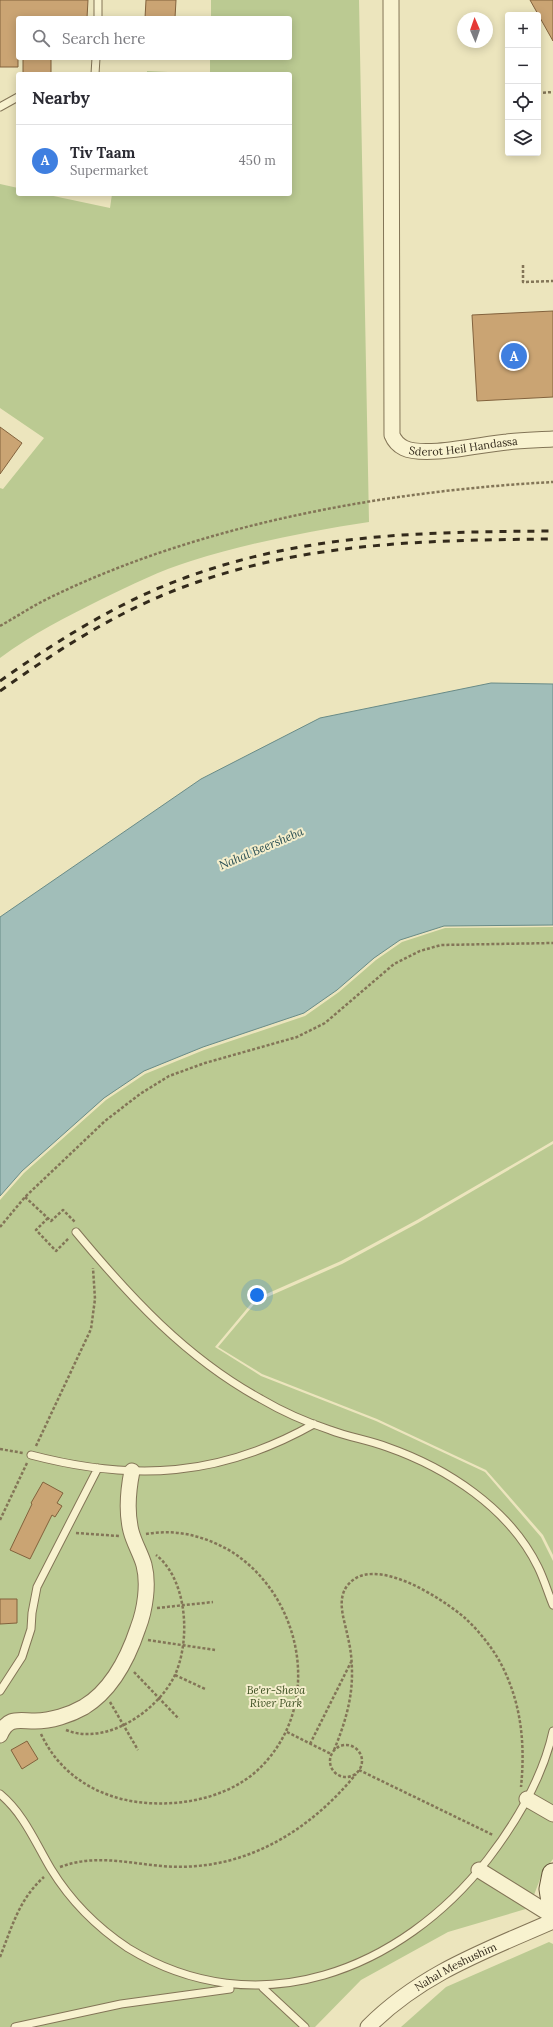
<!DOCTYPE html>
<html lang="en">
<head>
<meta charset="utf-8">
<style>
  body { margin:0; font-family:Lora,serif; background:#f7f7f7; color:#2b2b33 }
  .controls { position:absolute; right:12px; top:12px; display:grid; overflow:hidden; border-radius:4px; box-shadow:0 2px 10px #0003 }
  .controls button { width:36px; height:36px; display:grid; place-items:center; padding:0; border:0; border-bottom:1px solid #e1e1e2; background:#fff; color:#2b2b33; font:20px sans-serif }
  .compass { position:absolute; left:457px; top:12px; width:36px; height:36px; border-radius:50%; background:#fff; box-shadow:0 2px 10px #0003; rotate:358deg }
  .you { position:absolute; left:257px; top:1295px; width:14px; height:14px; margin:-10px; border:3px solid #fff; border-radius:50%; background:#1a73e8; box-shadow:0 0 0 6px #1a73e833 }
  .badge { display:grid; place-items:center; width:26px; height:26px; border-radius:50%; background:#913728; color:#fff; font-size:13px; font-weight:700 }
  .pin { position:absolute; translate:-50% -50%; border:2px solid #fff; box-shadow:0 1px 4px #0006 }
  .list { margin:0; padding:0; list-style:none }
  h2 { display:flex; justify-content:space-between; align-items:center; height:52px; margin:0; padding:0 16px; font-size:17px }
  h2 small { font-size:13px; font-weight:400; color:#7c7c81 }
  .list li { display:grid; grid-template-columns:26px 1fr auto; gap:12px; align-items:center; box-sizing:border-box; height:72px; padding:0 16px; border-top:1px solid #e1e1e2 }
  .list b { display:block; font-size:15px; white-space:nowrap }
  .list p { margin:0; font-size:13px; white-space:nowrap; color:#7c7c81 }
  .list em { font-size:13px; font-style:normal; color:#7c7c81 }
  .icon { flex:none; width:22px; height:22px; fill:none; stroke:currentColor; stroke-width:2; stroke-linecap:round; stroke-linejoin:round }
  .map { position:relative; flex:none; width:553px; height:2027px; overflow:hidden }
  .search { position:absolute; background:#fff; box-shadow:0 2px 10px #0003; left:16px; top:16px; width:276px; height:44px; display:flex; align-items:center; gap:10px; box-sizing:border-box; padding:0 14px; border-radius:4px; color:#7c7c81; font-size:15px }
  .panel { position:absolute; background:#fff; box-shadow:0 2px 10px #0003; left:16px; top:72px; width:276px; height:124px; border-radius:4px }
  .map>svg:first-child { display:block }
</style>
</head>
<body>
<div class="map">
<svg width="553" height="2027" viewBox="0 0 553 2027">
  <rect width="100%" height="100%" fill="#ece5bd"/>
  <path fill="#bbca92" d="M 211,0 L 359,0 L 369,522 C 309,531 249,543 191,561 C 161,570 131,585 102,599 C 66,617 32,634 0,658 L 0,488 L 3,489 L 44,438 L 0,408 L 0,184 L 18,188 L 18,194 L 44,194 L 110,208 L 112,194 L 290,194 L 290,74 L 147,74 L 147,71 L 210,74 L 210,58 L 290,58 L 290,18 L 211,18 Z
    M 553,927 L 553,1141 L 417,1220 L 341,1261 L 255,1299 L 215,1347 L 261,1376 L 376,1421 L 485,1472 L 541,1537 L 553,1561 L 553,1859 L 542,1874 L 529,1908 L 448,1932 L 361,1980 L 315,2027 L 0,2027 L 0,1200 L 24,1173 L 106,1100 L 145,1074 L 204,1050 L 305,1016 L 339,992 L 376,960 L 402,942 L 445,928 Z
    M 553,1144 L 553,1555 L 543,1535 L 486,1470 L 377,1419 L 262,1374 L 218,1347 L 256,1302 L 342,1264 L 418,1223 Z
    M 549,1942 L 553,1944 L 553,2027 L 401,2027 L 446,1987 Z"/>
  <path fill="#a1beb9" stroke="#698b87" d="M 491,683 L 553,684 L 553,925 L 444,926 L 400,940 L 374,958 L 337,990 L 304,1013 L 203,1047 L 144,1071 L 104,1098 L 22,1171 L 0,1196 L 0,917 L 201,779 L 320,718 Z"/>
  <path fill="#caa473" stroke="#82623d" d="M 0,0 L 88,0 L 87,18 L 18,18 L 18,67 L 0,67 Z
    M 146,0 L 176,0 L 175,18 L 145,18 Z
    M 530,0 L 553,0 L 553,41 Z
    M 23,58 L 51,58 L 51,74 L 23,74 Z
    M 553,311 L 553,397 L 477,401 L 472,315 Z
    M 0,427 L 22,443 L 0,474 Z
    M 43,1482 L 63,1493 L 57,1503 L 62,1506 L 55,1517 L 52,1515 L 30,1559 L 10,1550 L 32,1504 L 31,1503 Z
    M 0,1599 L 17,1599 L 17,1623 L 0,1624 Z
    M 27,1741 L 38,1759 L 22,1769 L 11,1750 Z"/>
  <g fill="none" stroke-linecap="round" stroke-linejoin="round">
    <g stroke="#837557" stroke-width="9">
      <path id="lane" d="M 98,18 L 98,0
        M 95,74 L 96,58
        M 0,107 L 18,97
        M 76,1232 C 130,1297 186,1358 261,1399 C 283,1412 306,1422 330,1430 C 348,1437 368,1440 387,1447 C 447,1468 509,1508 538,1567 C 544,1579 548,1593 553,1605
        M 31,1455 C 134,1482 220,1477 314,1424
        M 0,1691 L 22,1657 L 31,1629 L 32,1613 L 37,1587 L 98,1468
        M 0,1794 C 24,1814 35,1842 51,1869 C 70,1900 98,1928 128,1948 C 257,2027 401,1971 488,1859 C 517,1821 543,1777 553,1731
        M 263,1988 L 305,2027
        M 15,2027 L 121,2004 L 230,1989"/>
    </g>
    <g stroke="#837557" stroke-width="17">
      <g id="street">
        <path id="s1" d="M 391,0 L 392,435 C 394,440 398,445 404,448 C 425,458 482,444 507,442 C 522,440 538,440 553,439"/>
        <path d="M 0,1735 C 8,1716 19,1721 35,1721 C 51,1721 70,1715 84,1707 C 112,1690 128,1658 138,1628 C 145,1610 149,1584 144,1565 C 141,1554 134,1543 131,1531 C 126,1511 128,1491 132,1471"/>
        <path d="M 527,1799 L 553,1814"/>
        <path d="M 479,1870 L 553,1916"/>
        <path id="s2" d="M 368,2027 C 422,1973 485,1951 553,1921"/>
      </g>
    </g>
    <g stroke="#65563a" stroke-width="23">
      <path id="secondary" d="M 553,1874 L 550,1889 L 553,1909"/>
    </g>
    <path stroke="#837557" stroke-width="2.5" stroke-dasharray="3 2" stroke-linecap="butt" d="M 538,93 L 553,92
      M 523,265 L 523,282 L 553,281
      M 0,626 C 16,617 31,607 47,599 C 199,524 385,491 553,482
      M 25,1197 L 51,1221 L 63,1210 L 75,1222
      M 48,1218 L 36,1230 L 56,1251 L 69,1238
      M 0,1227 L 25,1197 L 105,1121 L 140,1094 L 169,1076 L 205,1063 L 297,1037 L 325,1023 L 394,964 L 420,951 L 441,945 L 553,943
      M 36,1446 L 91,1329 L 95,1299 L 93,1268
      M 0,1449 L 23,1453
      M 0,1520 L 27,1463
      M 76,1533 L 119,1536
      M 157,1608 L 213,1602
      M 148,1640 L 215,1650
      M 134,1672 L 179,1719
      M 175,1675 L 205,1689
      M 110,1702 L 138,1750
      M 66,1730 C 106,1746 156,1712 174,1677 C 191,1642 188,1580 156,1555
      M 287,1732 L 331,1754
      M 41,1734 C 59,1773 95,1796 137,1802 C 184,1808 239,1796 269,1758 C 323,1693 298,1590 227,1549 C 201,1535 175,1529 146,1534
      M 310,1744 L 351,1662
      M330 1761a16 16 0 1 1 32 0a16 16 0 1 1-32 0Z
      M 334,1750 C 344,1726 352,1701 352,1674 C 352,1662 351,1650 348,1638 C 345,1621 336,1601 347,1586 C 372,1552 443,1599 465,1618 C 481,1633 496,1652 505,1672 C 522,1709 525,1747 521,1787
      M 359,1770 L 493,1835
      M 60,1867 C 95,1854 127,1863 162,1866 C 241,1873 308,1833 356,1774
      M 0,1957 C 12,1927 19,1899 44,1877"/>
    <use href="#lane" stroke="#f8f2cf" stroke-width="7"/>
    <use href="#street" stroke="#f8f2cf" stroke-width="15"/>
    <use href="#secondary" stroke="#f8f2cf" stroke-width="21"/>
    <path stroke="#332a1b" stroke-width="3" stroke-dasharray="7 7" stroke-linecap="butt" d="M 0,681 C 58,640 120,601 187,577 C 309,533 425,532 553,531
      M 0,691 C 59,649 121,609 189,585 C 307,542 430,540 553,539"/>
  </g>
  <g text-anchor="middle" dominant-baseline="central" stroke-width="4" stroke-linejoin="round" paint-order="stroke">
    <g font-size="11" fill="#332a1b" stroke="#f4eecc">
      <text stroke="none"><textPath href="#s1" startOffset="513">Sderot Heil Handassa</textPath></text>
      <text stroke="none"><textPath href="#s2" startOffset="107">Nahal Meshushim</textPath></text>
    </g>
    <g font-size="11" font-style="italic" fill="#3d4f22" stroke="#f4eecc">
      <text x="276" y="1690">Be'er-Sheva<tspan x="276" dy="13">River Park</tspan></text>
    </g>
    <g font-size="12" font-style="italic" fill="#2a4f53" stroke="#f4eecc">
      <text transform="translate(261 848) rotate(-23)">Nahal Beersheba</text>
    </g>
  </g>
</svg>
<div class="controls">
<button>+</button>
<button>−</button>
<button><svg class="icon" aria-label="locate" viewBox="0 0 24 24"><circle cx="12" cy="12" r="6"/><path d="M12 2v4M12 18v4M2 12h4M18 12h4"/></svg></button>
<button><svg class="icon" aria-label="layers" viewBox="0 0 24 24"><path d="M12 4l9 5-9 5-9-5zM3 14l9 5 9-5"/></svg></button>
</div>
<svg class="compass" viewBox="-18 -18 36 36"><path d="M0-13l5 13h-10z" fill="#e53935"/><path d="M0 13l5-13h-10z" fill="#7c7c81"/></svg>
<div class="you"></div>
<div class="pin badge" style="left:514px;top:356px;background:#3f7fe0">A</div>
<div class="search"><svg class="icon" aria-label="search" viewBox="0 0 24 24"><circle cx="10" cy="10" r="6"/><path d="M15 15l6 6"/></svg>Search here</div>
<section class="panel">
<h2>Nearby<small></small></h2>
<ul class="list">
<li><span class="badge" style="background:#3f7fe0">A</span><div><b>Tiv Taam</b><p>Supermarket</p></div><em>450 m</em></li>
</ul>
</section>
</div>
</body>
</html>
